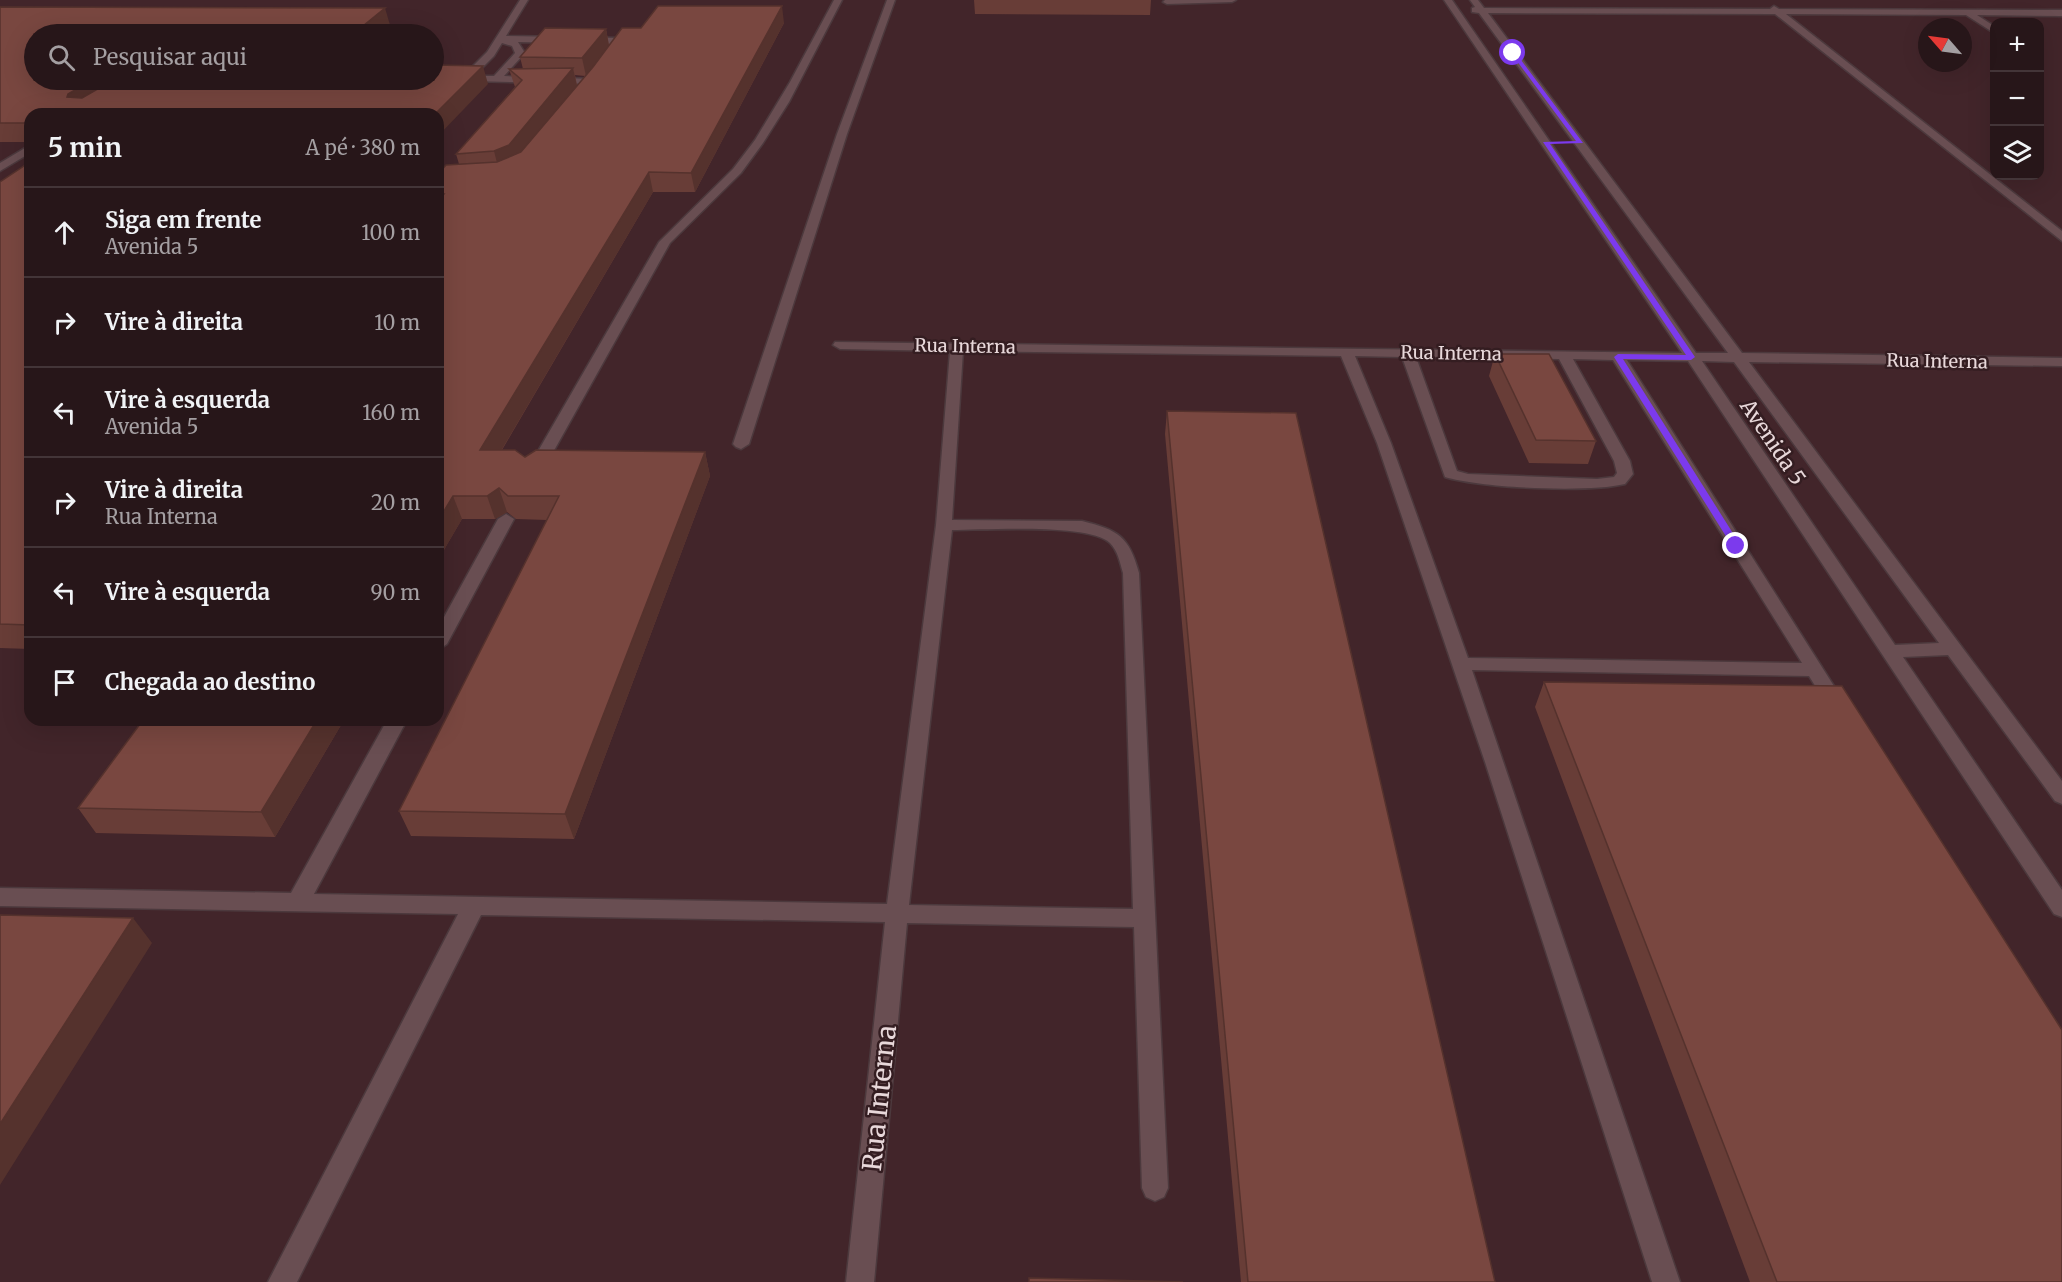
<!DOCTYPE html>
<html lang="pt">
<head>
<meta charset="utf-8">
<style>
  body { margin:0; font-family:Merriweather,serif; background:#2f1f22; color:#f1f3f6 }
  .controls { position:absolute; right:18px; top:18px; display:grid; overflow:hidden; border-radius:12px; box-shadow:0 6px 24px #0002 }
  .controls button { width:54px; height:54px; display:grid; place-items:center; padding:0; border:0; border-bottom:2px solid #433538; background:#271619; color:#f1f3f6; font:30px sans-serif }
  .compass { position:absolute; left:1918px; top:18px; width:54px; height:54px; border-radius:50%; background:#271619; box-shadow:0 6px 24px #0002; rotate:298deg }
  .stop { position:absolute; width:18px; height:18px; margin:-14px; border:4px solid #7c3aed; border-radius:50%; background:#fff }
  .stop.end { background:#7c3aed; border-color:#fff; box-shadow:0 2px 6px #0008 }
  .list { margin:0; padding:0; list-style:none }
  h2 { display:flex; justify-content:space-between; align-items:center; height:78px; margin:0; padding:0 24px; font-size:26px }
  h2 small { font-size:20px; font-weight:400; color:#a49fa2 }
  .list li { display:grid; grid-template-columns:39px 1fr auto; gap:18px; align-items:center; box-sizing:border-box; height:90px; padding:0 24px; border-top:2px solid #433538 }
  .list b { display:block; font-size:22px; white-space:nowrap }
  .list p { margin:0; font-size:20px; white-space:nowrap; color:#a49fa2 }
  .list em { font-size:20px; font-style:normal; color:#a49fa2 }
  .icon { flex:none; width:33px; height:33px; fill:none; stroke:currentColor; stroke-width:2; stroke-linecap:round; stroke-linejoin:round }
  .map { position:relative; flex:none; width:2062px; height:1282px; overflow:hidden }
  .search { position:absolute; background:#271619; box-shadow:0 6px 24px #0002; left:24px; top:24px; width:420px; height:66px; display:flex; align-items:center; gap:15px; box-sizing:border-box; padding:0 21px; border-radius:33px; color:#a49fa2; font-size:22px }
  .panel { position:absolute; background:#271619; box-shadow:0 6px 24px #0002; left:24px; top:108px; width:420px; height:618px; border-radius:18px }
  .map>svg:first-child { display:block }
</style>
</head>
<body>
<div class="map">
<svg width="2062" height="1282" viewBox="0 0 2062 1282">
  <rect width="100%" height="100%" fill="#341d21"/>
  <path fill="#42252a" fill-rule="evenodd" d="M 0,0 L 2062,0 L 2062,1282 L 0,1282 ZM 1994,22 L 2040,22 L 2040,176 L 1994,176 ZM 1927,27 L 1963,27 L 1963,63 L 1927,63 ZM 34,34 L 434,34 L 434,80 L 34,80 ZM 30,114 L 438,114 L 438,720 L 30,720 Z"/>
  <g fill="none" stroke-linecap="round" stroke-linejoin="round">
    <g stroke="#4c393d" stroke-width="3">
      <path id="minor" d="M 520,0 L 528,0 L 506,36 L 621,38 L 625,41 L 612,57 L 607,54 L 615,44 L 518,42 L 525,53 L 504,76 L 595,79 L 597,81 L 592,84 L 431,80 L 434,75 L 463,76 L 487,52 ZM 502,43 L 512,46 L 515,53 L 494,76 L 474,76 L 494,56 Z
        M 834,0 L 842,0 L 789,102 L 763,143 L 741,173 L 670,243 L 542,472 L 539,475 L 529,475 L 526,472 L 659,242 L 733,169 L 755,140 L 790,82 Z
        M 887,0 L 895,0 L 847,134 L 749,444 L 741,449 L 736,447 L 733,444 L 837,134 Z
        M 1165,0 L 1236,0 L 1232,2 L 1167,4 L 1163,2 Z
        M 1444,0 L 1452,0 L 1696,353 L 1728,353 L 1479,13 L 1472,12 L 1472,8 L 1475,7 L 1470,0 L 1478,0 L 1484,8 L 1770,9 L 1774,6 L 1779,9 L 2062,10 L 2062,16 L 1977,15 L 1994,26 L 1994,33 L 1966,15 L 1786,14 L 2062,231 L 2062,241 L 1775,14 L 1488,13 L 1742,353 L 2062,358 L 2062,366 L 1749,362 L 2062,781 L 2062,804 L 2055,801 L 1948,655 L 1903,657 L 2062,890 L 2062,917 L 2054,914 L 1688,361 L 1627,360 L 1846,705 L 1844,710 L 1830,710 L 1809,676 L 1472,670 L 1680,1282 L 1652,1282 L 1485,762 L 1377,443 L 1341,356 L 963,351 L 952,520 L 1082,521 C 1118,530 1129,536 1139,573 L 1168,1188 L 1164,1197 L 1155,1201 L 1146,1197 L 1142,1188 L 1134,927 L 907,923 L 874,1282 L 846,1282 L 885,922 L 481,915 L 297,1282 L 268,1282 L 458,914 L 0,906 L 0,888 L 291,893 L 387,720 L 407,720 L 314,894 L 887,904 L 936,525 L 950,351 L 840,349 L 833,345 L 835,342 L 1682,353 ZM 1355,356 L 1402,357 L 1445,477 C 1481,488 1588,493 1625,484 L 1633,474 L 1630,461 L 1573,359 L 1613,360 L 1802,663 L 1468,658 L 1391,443 ZM 1416,357 L 1559,359 L 1614,461 L 1617,473 L 1614,477 L 1597,479 L 1468,474 L 1457,471 ZM 1702,361 L 1734,362 L 1939,643 L 1895,645 ZM 952,530 C 984,530 1089,523 1110,543 C 1118,551 1120,563 1123,573 L 1133,909 L 909,905 Z
        M 30,145 L 30,153 L 0,171 L 0,163 Z
        M 506,514 L 514,519 L 447,644 L 438,650 L 438,628 L 498,519 Z"/>
    </g>
    <use href="#minor" fill="#694e52" fill-rule="evenodd"/>
  </g>
  <path fill="#683d37" fill-rule="evenodd" d="M 974,0 L 1151,0 L 1150,15 L 975,14 Z
    M 0,7 L 390,25 L 379,34 L 34,34 L 34,80 L 488,84 L 30,114 L 30,142 L 0,142 Z
    M 784,23 L 695,192 L 653,192 L 502,450 L 525,457 L 705,452 L 710,476 L 574,839 L 411,836 L 399,811 L 547,520 L 516,519 L 507,512 L 495,519 L 462,519 L 438,560 L 438,174 L 459,164 L 456,154 L 515,87 L 509,69 L 523,69 L 520,57 L 606,29 L 609,45 L 641,28 ZM 575,75 L 585,76 L 577,85 Z
    M 30,162 L 30,649 L 0,648 L 0,182 Z
    M 1495,354 L 1596,441 L 1588,464 L 1529,463 L 1489,376 Z
    M 1167,411 L 1495,1282 L 1241,1282 L 1165,434 Z
    M 1544,682 L 2062,1282 L 1750,1282 L 1535,707 Z
    M 143,720 L 344,720 L 275,837 L 96,833 L 78,808 Z"/>
  <path fill="#55322d" d="M 782,6 L 784,23 L 695,192 L 691,173 Z
    M 385,8 L 390,25 L 379,34 L 353,34 Z
    M 606,29 L 609,46 L 586,76 L 582,58 Z
    M 483,66 L 488,84 L 438,136 L 438,114 L 435,114 Z
    M 573,68 L 577,86 L 515,164 L 499,171 L 494,151 Z
    M 92,80 L 150,80 L 77,112 L 67,97 L 68,94 Z
    M 649,172 L 653,192 L 488,473 L 480,450 Z
    M 705,452 L 710,476 L 574,839 L 565,814 Z
    M 499,488 L 507,512 L 495,519 L 487,496 Z
    M 453,496 L 462,519 L 438,560 L 438,521 Z
    M 317,720 L 344,720 L 275,837 L 261,812 Z
    M 133,918 L 152,943 L 0,1185 L 0,1124 Z"/>
  <path fill="#794740" stroke="#55322d" stroke-width="1.5" d="M 658,6 L 782,6 L 691,173 L 649,172 L 480,450 L 515,450 L 525,457 L 536,450 L 705,452 L 565,814 L 399,811 L 559,496 L 508,496 L 499,488 L 487,496 L 453,496 L 438,521 L 438,201 L 444,194 L 438,194 L 438,174 L 446,165 L 497,162 L 521,152 L 593,67 L 622,28 L 641,28 Z
    M 0,7 L 385,8 L 353,34 L 34,34 L 34,80 L 92,80 L 68,94 L 67,97 L 82,98 L 108,83 L 118,80 L 434,80 L 434,65 L 483,66 L 435,114 L 30,114 L 30,123 L 0,123 Z
    M 545,28 L 606,29 L 582,58 L 520,57 Z
    M 573,68 L 509,145 L 494,151 L 456,154 L 522,80 L 509,69 Z
    M 30,162 L 30,625 L 0,624 L 0,182 Z
    M 1495,354 L 1549,354 L 1596,441 L 1536,440 Z
    M 1167,411 L 1296,413 L 1495,1282 L 1248,1282 Z
    M 1544,682 L 1842,686 L 2062,1030 L 2062,1282 L 1777,1282 Z
    M 143,720 L 317,720 L 261,812 L 78,808 Z
    M 0,915 L 133,918 L 0,1124 Z
    M 1029,1278 L 1183,1282 L 1029,1282 Z"/>
  <path fill="#7c3aed" d="M 1515,52 L 1583,143 L 1550,144 L 1695,357 L 1691,360 L 1623,359 L 1741,546 L 1739,548 L 1732,546 L 1614,357 L 1618,354 L 1686,355 L 1543,142 L 1576,141 L 1511,53 Z"/>
  <g text-anchor="middle" dominant-baseline="central" stroke-width="5" stroke-linejoin="round" paint-order="stroke">
    <g font-size="18" fill="#e8d8da" stroke="#341d21">
      <text transform="translate(965 346) rotate(1)">Rua Interna</text>
      <text transform="translate(1451 353) rotate(1)">Rua Interna</text>
      <text transform="translate(1937 361) rotate(1)">Rua Interna</text>
    </g>
    <g font-size="21" fill="#e8d8da" stroke="#341d21">
      <text transform="translate(1773 442) rotate(56)">Avenida 5</text>
    </g>
    <g font-size="26" fill="#e8d8da" stroke="#341d21">
      <text transform="translate(879 1098) rotate(-84)">Rua Interna</text>
    </g>
  </g>
</svg>
<div class="controls">
<button>+</button>
<button>−</button>
<button><svg class="icon" aria-label="layers" viewBox="0 0 24 24"><path d="M12 4l9 5-9 5-9-5zM3 14l9 5 9-5"/></svg></button>
</div>
<svg class="compass" viewBox="-18 -18 36 36"><path d="M0-13l5 13h-10z" fill="#e53935"/><path d="M0 13l5-13h-10z" fill="#a49fa2"/></svg>
<div class="stop" style="left:1513px;top:53px"></div>
<div class="stop end" style="left:1736px;top:546px"></div>
<div class="search"><svg class="icon" aria-label="search" viewBox="0 0 24 24"><circle cx="10" cy="10" r="6"/><path d="M15 15l6 6"/></svg>Pesquisar aqui</div>
<section class="panel">
<h2>5 min<small>A pé · 380 m</small></h2>
<ul class="list">
<li><svg class="icon" aria-label="ahead" viewBox="0 0 24 24"><path d="M12 20V5M6 11l6-6 6 6"/></svg><div><b>Siga em frente</b><p>Avenida 5</p></div><em>100 m</em></li>
<li><svg class="icon" aria-label="right" viewBox="0 0 24 24"><path d="M7 20v-9h11M14 6l5 5-5 5"/></svg><div><b>Vire à direita</b></div><em>10 m</em></li>
<li><svg class="icon" aria-label="left" viewBox="0 0 24 24"><path d="M17 20v-9H6M10 6l-5 5 5 5"/></svg><div><b>Vire à esquerda</b><p>Avenida 5</p></div><em>160 m</em></li>
<li><svg class="icon" aria-label="right" viewBox="0 0 24 24"><path d="M7 20v-9h11M14 6l5 5-5 5"/></svg><div><b>Vire à direita</b><p>Rua Interna</p></div><em>20 m</em></li>
<li><svg class="icon" aria-label="left" viewBox="0 0 24 24"><path d="M17 20v-9H6M10 6l-5 5 5 5"/></svg><div><b>Vire à esquerda</b></div><em>90 m</em></li>
<li><svg class="icon" aria-label="arrive" viewBox="0 0 24 24"><path d="M6 21V4h12l-3 4 3 4H6"/></svg><div><b>Chegada ao destino</b></div></li>
</ul>
</section>
</div>
</body>
</html>
